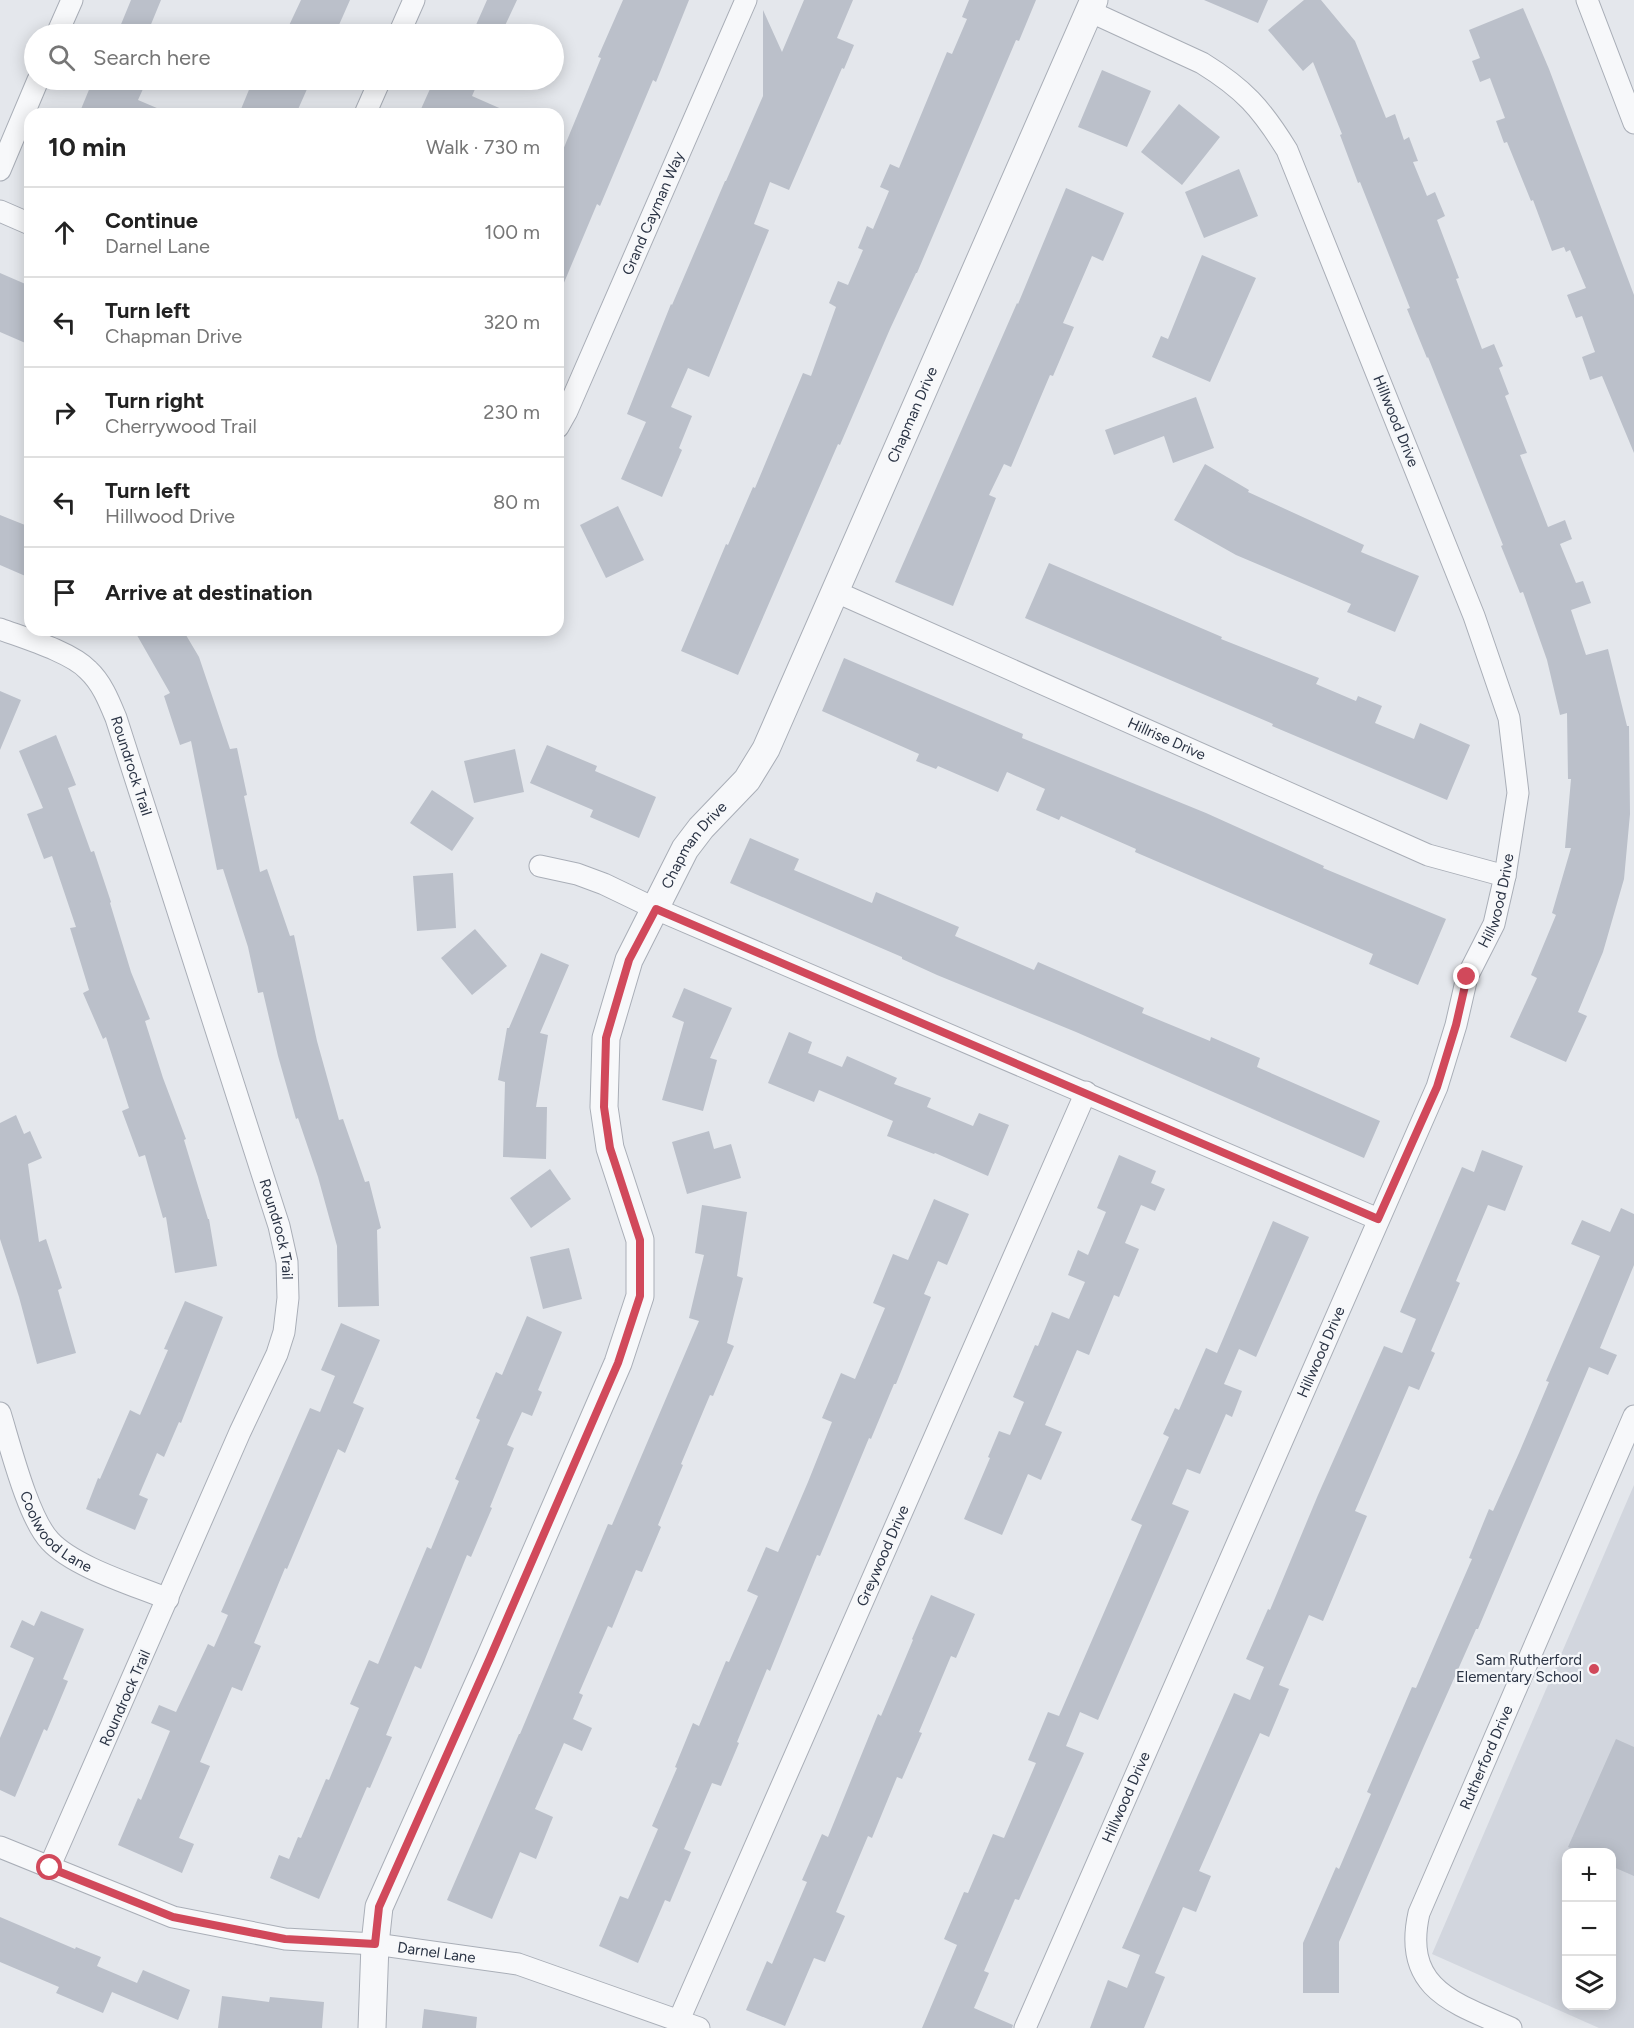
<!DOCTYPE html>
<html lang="en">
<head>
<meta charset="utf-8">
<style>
  body { margin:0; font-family:Figtree,sans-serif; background:#f2f2f2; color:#222 }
  .controls { position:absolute; right:18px; bottom:18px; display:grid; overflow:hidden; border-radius:12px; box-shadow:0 3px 15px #0003 }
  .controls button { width:54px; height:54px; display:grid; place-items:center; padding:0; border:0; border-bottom:2px solid #e0e0e0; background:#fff; color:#222; font:30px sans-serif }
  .stop { position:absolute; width:18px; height:18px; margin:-14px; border:4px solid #d1495b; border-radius:50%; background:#fff }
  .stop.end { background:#d1495b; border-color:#fff; box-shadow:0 2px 6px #0008 }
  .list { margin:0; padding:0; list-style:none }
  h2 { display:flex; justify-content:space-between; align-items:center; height:78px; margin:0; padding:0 24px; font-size:26px }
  h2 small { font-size:20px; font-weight:400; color:#767676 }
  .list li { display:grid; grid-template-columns:39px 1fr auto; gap:18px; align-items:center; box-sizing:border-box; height:90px; padding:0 24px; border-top:2px solid #e0e0e0 }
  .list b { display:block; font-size:22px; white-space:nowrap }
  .list p { margin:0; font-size:20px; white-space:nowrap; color:#767676 }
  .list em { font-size:20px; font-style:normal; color:#767676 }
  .icon { flex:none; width:33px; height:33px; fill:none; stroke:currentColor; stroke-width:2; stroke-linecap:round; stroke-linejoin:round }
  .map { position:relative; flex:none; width:1634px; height:2028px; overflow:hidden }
  .search { position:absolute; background:#fff; box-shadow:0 3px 15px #0003; left:24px; top:24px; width:540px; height:66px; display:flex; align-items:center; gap:15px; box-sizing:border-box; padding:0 21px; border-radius:33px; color:#767676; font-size:22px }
  .panel { position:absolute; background:#fff; box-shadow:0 3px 15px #0003; left:24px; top:108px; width:540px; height:528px; border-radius:18px }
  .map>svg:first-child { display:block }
</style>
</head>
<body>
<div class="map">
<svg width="1634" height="2028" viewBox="0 0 1634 2028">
  <rect width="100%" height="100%" fill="#e4e7ec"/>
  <path fill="#d2d6de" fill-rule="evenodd" d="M 1634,1485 L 1634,2028 L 1599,2028 L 1432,1954 ZM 1566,1852 L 1612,1852 L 1612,2006 L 1566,2006 Z"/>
  <path fill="#bbc0ca" d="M 131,0 L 161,0 L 147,34 L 117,34 Z
    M 301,0 L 350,0 L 335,34 L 285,34 Z
    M 487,0 L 517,0 L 501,34 L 472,34 Z
    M 623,0 L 689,0 L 656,82 L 653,80 L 600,206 L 597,204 L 558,297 L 558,162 L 601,58 L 598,57 Z
    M 804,0 L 853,0 L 837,38 L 854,45 L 844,69 L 842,68 L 789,190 L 770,182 L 754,224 L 769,230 L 709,377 L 688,368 L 671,407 L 692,416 L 679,448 L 682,450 L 662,497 L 621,479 L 646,422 L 627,414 L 671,304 L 672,305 L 725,181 L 726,181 L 763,96 L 763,10 L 782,52 Z
    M 969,0 L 1036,0 L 1019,41 L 1016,40 L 917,273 L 916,273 L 890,329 L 840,445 L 838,444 L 738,675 L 681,651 L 726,544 L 728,545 L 753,487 L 755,488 L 803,373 L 811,376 L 836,307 L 829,303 L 838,281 L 848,285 L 863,250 L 858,248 L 867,226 L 873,229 L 889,191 L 880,187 L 890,164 L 899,168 L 947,52 L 952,54 L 967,19 L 962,17 Z
    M 1204,0 L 1268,0 L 1258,23 Z
    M 1304,0 L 1321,0 L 1355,41 L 1386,118 L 1395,114 L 1404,140 L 1409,137 L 1418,161 L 1413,162 L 1427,196 L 1435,192 L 1445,216 L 1437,220 L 1459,278 L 1456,279 L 1482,349 L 1494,344 L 1503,366 L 1499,368 L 1509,394 L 1505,396 L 1527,453 L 1520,455 L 1548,527 L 1565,520 L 1572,539 L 1560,544 L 1576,583 L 1583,581 L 1591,603 L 1571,610 L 1586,655 L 1608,649 L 1627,726 L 1629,726 L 1630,814 L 1624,879 L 1603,952 L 1578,1012 L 1587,1016 L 1566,1062 L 1510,1037 L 1537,978 L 1531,975 L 1556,915 L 1552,913 L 1571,848 L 1565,848 L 1571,779 L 1568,779 L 1567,713 L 1560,715 L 1547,660 L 1523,592 L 1520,593 L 1501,546 L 1503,545 L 1428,357 L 1427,358 L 1407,309 L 1410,308 L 1360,182 L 1358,183 L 1340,135 L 1342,134 L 1313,62 L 1303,71 L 1268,30 Z
    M 1523,8 L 1549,69 L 1634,295 L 1634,453 L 1602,376 L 1590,380 L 1582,357 L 1595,352 L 1582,316 L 1576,318 L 1567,295 L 1586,288 L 1570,250 L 1566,252 L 1564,247 L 1552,251 L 1533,200 L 1531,201 L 1507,142 L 1504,143 L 1496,121 L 1505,118 L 1490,78 L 1480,82 L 1472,61 L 1480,58 L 1469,30 Z
    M 1102,70 L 1151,91 L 1127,147 L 1078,127 Z
    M 93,80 L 147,80 L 138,100 L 171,114 L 79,114 Z
    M 253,80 L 311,80 L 296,114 L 239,114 Z
    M 434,80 L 479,80 L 472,96 L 513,114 L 433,114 L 421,109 Z
    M 1179,104 L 1220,137 L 1182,185 L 1141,152 Z
    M 1239,169 L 1258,216 L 1204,238 L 1185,192 Z
    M 1066,188 L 1124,213 L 1103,261 L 1092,256 L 1063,323 L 1074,327 L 1053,376 L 1050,375 L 1011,467 L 1004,464 L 989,495 L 996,498 L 953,606 L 895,582 L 1017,303 L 1018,304 Z
    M 1202,255 L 1256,278 L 1210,382 L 1152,357 L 1161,336 L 1168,339 Z
    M 0,273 L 30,286 L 30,345 L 0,332 Z
    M 1196,397 L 1214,448 L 1173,463 L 1164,436 L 1114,455 L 1105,430 Z
    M 1205,464 L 1249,490 L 1248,492 L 1364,545 L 1361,552 L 1419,576 L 1395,632 L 1347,612 L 1351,604 L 1236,555 L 1174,520 Z
    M 618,506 L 644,560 L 606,578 L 580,525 Z
    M 0,515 L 30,527 L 30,578 L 0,565 Z
    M 1049,563 L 1222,637 L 1221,639 L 1319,678 L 1316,684 L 1356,701 L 1358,696 L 1382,706 L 1375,723 L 1414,739 L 1420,723 L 1470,745 L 1447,800 L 1272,726 L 1273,724 L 1025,618 Z
    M 134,630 L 183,630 L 199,657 L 230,749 L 237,748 L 247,795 L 244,796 L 260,872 L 267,869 L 290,936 L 294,935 L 317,1041 L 339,1120 L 343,1119 L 365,1182 L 369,1181 L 381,1228 L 377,1230 L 379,1306 L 338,1307 L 337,1246 L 318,1177 L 298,1118 L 296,1119 L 278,1056 L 263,992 L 258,993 L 248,947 L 223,869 L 217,870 L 191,741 L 180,745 L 164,696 L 170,693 Z
    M 844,658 L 1023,734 L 1022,738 L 1206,813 L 1324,866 L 1323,868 L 1446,919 L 1418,985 L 1369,964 L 1373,954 L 1135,852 L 1136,849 L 1061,816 L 1059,820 L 1036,810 L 1045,789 L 1007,772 L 998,792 L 938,766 L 936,769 L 916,761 L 919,754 L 822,711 Z
    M 0,691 L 21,700 L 0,750 Z
    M 56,735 L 76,785 L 68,788 L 91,852 L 94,851 L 111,902 L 110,903 L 131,972 L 150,1019 L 145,1021 L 163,1078 L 186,1139 L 184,1140 L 208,1219 L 209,1219 L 217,1266 L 175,1273 L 166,1217 L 163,1218 L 145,1155 L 139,1157 L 122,1111 L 129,1108 L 106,1037 L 103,1039 L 83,993 L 89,990 L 70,928 L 76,927 L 52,856 L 44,859 L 27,814 L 43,808 L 19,751 Z
    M 547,745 L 597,766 L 595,771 L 656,797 L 639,838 L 590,817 L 593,810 L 530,783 Z
    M 515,749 L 524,792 L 474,803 L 464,761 Z
    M 432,790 L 474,818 L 452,851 L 410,823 Z
    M 750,838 L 799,859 L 794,870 L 872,903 L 876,892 L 959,927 L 955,936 L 1034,970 L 1038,962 L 1144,1008 L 1142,1013 L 1210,1041 L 1211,1037 L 1260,1058 L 1257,1067 L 1380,1121 L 1364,1158 L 1076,1032 L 937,975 L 902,959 L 902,957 L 730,883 Z
    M 453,873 L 456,928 L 417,931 L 413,876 Z
    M 475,929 L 507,966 L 472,995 L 441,958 Z
    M 541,953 L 569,965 L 540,1033 L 548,1035 L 536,1107 L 547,1107 L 546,1159 L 503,1157 L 505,1082 L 498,1080 L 507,1028 L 509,1028 Z
    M 684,988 L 732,1008 L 710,1058 L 717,1060 L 703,1111 L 662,1100 L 684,1022 L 672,1017 Z
    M 789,1032 L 812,1042 L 808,1053 L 842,1067 L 847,1056 L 897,1078 L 894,1084 L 931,1098 L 927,1107 L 973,1126 L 979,1113 L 1009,1125 L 988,1176 L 935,1153 L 934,1154 L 887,1136 L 893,1121 L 819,1090 L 814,1102 L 768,1083 Z
    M 16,1115 L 24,1134 L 30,1131 L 42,1158 L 28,1164 L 39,1242 L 46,1239 L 62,1288 L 58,1290 L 76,1353 L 37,1364 L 19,1297 L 0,1239 L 0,1123 Z
    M 709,1131 L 714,1149 L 731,1144 L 741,1178 L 687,1194 L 672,1142 Z
    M 1482,1150 L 1523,1166 L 1505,1211 L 1488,1205 L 1456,1281 L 1460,1283 L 1431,1351 L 1435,1353 L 1419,1390 L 1409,1386 L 1355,1511 L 1367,1516 L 1323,1621 L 1309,1615 L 1279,1685 L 1289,1689 L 1269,1737 L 1260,1733 L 1199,1871 L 1211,1876 L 1196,1912 L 1183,1907 L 1155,1973 L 1165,1977 L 1144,2028 L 1090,2028 L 1108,1980 L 1127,1988 L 1140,1955 L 1122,1948 L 1234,1693 L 1250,1700 L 1264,1667 L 1246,1659 L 1268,1609 L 1270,1610 L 1318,1495 L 1384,1346 L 1402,1353 L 1416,1319 L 1400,1312 L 1462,1167 L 1474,1172 Z
    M 1119,1155 L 1156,1171 L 1151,1183 L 1165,1189 L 1155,1211 L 1141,1205 L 1125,1243 L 1139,1249 L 1119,1297 L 1114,1295 L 1089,1355 L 1077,1350 L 1045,1425 L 1062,1432 L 1041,1480 L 1028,1474 L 1002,1535 L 964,1519 L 990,1458 L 988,1457 L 999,1431 L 1010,1435 L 1024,1402 L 1013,1397 L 1035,1345 L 1038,1346 L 1052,1312 L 1069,1319 L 1085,1282 L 1068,1275 L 1078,1250 L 1088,1255 L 1106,1212 L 1097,1208 Z
    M 550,1169 L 571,1199 L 531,1228 L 510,1198 Z
    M 934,1199 L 969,1214 L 947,1265 L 938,1261 L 924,1294 L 931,1297 L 896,1384 L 894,1384 L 871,1439 L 869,1438 L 820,1556 L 817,1555 L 770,1671 L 767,1669 L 737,1742 L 739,1743 L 721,1786 L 712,1783 L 684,1849 L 691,1852 L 670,1902 L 665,1900 L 638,1963 L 599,1946 L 620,1896 L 628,1899 L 658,1829 L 652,1826 L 677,1768 L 675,1767 L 693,1723 L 699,1726 L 726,1661 L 729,1662 L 758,1596 L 747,1591 L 766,1547 L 778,1552 L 808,1482 L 832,1422 L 822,1418 L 841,1373 L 855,1379 L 885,1308 L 873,1303 L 893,1254 L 908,1260 Z
    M 702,1205 L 747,1212 L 737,1276 L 743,1278 L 727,1343 L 734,1346 L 713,1396 L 710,1395 L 681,1464 L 683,1465 L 658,1525 L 661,1527 L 642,1572 L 636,1570 L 612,1628 L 608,1626 L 579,1693 L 583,1695 L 573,1719 L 592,1728 L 582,1751 L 564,1743 L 535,1809 L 553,1817 L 536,1859 L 520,1852 L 492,1919 L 447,1900 L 519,1734 L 520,1734 L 608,1524 L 612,1525 L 699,1321 L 689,1318 L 704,1255 L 695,1253 Z
    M 1621,1208 L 1634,1214 L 1634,1265 L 1600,1348 L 1617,1355 L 1608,1375 L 1589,1367 L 1478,1629 L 1476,1629 L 1424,1746 L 1339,1942 L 1339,1993 L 1303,1993 L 1303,1943 L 1336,1867 L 1339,1869 L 1371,1794 L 1367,1792 L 1412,1687 L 1416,1688 L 1442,1628 L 1472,1559 L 1469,1558 L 1489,1509 L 1493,1511 L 1519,1453 L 1549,1382 L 1546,1381 L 1600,1256 L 1571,1244 L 1582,1220 L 1610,1232 Z
    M 1273,1221 L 1309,1237 L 1256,1357 L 1239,1349 L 1224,1384 L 1242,1391 L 1232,1417 L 1226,1414 L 1200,1474 L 1187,1469 L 1172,1504 L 1189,1511 L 1098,1720 L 1080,1712 L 1066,1746 L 1084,1753 L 1019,1900 L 1015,1899 L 984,1971 L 989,1973 L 974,2008 L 1013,2025 L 1012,2028 L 922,2028 L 957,1945 L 944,1939 L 964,1892 L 968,1893 L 993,1834 L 1004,1838 L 1036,1763 L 1028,1760 L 1048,1712 L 1059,1716 L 1142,1525 L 1131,1520 L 1169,1437 L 1163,1434 L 1175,1408 L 1179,1410 L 1206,1348 L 1217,1353 Z
    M 569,1248 L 582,1299 L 543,1309 L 530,1257 Z
    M 185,1301 L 223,1317 L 181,1423 L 179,1422 L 164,1457 L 157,1453 L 139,1495 L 148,1499 L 135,1530 L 86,1509 L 98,1478 L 100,1479 L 130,1410 L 140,1415 L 168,1350 L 164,1349 Z
    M 527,1316 L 562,1332 L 538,1390 L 542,1392 L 532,1416 L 522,1412 L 507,1445 L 514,1448 L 490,1507 L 492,1508 L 471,1557 L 467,1555 L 421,1669 L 415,1666 L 386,1735 L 392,1737 L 370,1788 L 367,1787 L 319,1899 L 270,1878 L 279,1855 L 289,1859 L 298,1837 L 301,1838 L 326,1779 L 329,1780 L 359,1708 L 350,1704 L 369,1660 L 378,1664 L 427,1547 L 431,1549 L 459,1481 L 455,1479 L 480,1420 L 476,1418 L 496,1372 L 502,1375 Z
    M 341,1323 L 380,1340 L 353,1403 L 364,1408 L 345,1453 L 338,1449 L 287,1569 L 285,1568 L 254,1643 L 261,1646 L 242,1691 L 232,1687 L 200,1762 L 210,1766 L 179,1838 L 194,1844 L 182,1873 L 118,1845 L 138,1798 L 141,1800 L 170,1731 L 151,1723 L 159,1705 L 176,1712 L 208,1644 L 214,1647 L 228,1615 L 221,1612 L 295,1442 L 310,1408 L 320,1412 L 335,1376 L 321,1370 Z
    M 931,1595 L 975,1614 L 956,1658 L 951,1656 L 919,1732 L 922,1733 L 902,1779 L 897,1777 L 872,1838 L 868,1836 L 836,1912 L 845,1916 L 825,1962 L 814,1958 L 785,2026 L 746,2010 L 767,1961 L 772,1964 L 807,1882 L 802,1880 L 822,1834 L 828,1837 L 878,1714 L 881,1716 L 913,1640 L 912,1639 Z
    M 41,1611 L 84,1629 L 63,1679 L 68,1681 L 47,1731 L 44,1729 L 15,1797 L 0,1790 L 0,1738 L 34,1658 L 10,1647 L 22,1620 L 34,1626 Z
    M 1616,1739 L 1634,1747 L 1634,1876 L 1611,1866 L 1611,1852 L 1580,1852 L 1568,1847 Z
    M 0,1917 L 75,1949 L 76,1947 L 101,1957 L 97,1966 L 137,1983 L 143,1970 L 190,1990 L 178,2020 L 112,1992 L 103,2013 L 56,1993 L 59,1987 L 0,1962 Z
    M 222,1996 L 269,2002 L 270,1997 L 324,2002 L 322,2028 L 218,2028 Z
    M 424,2009 L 477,2017 L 476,2028 L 422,2028 Z"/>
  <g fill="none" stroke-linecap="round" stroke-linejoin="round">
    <g stroke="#a9aeb7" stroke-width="23">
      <g id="minor">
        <path d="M 1587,0 L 1634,123"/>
        <path d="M 57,34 L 72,0"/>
        <path d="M 399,34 L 414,0"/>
        <path d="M 365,114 L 380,80"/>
        <path d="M 0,170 L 38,80"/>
        <path d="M 0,211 L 30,224"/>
        <path id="s1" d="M 558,427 L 567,411 L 746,0"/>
        <path id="s2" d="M 834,591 L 1428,855 L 1505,876"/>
        <path id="s3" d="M 0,629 C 24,638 71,652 88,670 C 102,683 109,701 116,718 L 279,1226 L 287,1262 L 288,1298 L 284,1332 L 277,1354 L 240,1432 L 49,1868"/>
        <path d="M 540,866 L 577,874 L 604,884 L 656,909 L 1378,1219"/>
        <path id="s4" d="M 0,1413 C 10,1445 28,1518 50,1541 C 74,1567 134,1585 168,1599"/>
        <path id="s5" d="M 0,1847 L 173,1917 L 285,1939 L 375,1944 L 518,1964 L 699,2028"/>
        <path id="s6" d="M 679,2020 L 1086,1092"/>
        <path id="s7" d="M 1025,2028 L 1437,1087 L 1456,1025 L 1467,977 L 1494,924 L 1505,876 L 1518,793 L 1509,718 L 1474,616 L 1287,150 C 1261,108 1244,89 1202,63 L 1089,11"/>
        <path id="s8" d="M 1511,2028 C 1454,2003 1402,1989 1419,1913 L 1634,1416"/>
      </g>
    </g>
    <g stroke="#a9aeb7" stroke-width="29">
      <g id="tertiary">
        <path id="s9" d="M 372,2028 L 375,1944 L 379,1907 L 490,1658 L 618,1363 L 640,1296 L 640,1240 L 610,1148 L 604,1107 L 606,1038 L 629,960 L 685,849 L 701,828 L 747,780 L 766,749 L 1094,0"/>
      </g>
    </g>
    <use href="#minor" stroke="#f7f8fa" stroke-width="21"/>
    <use href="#tertiary" stroke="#f7f8fa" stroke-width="27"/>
  </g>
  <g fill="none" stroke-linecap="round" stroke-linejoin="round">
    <path stroke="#d1495b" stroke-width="8" d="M 50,1868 L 173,1917 L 285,1939 L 375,1944 L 379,1907 L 490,1658 L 618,1363 L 640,1296 L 640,1240 L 610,1148 L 604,1107 L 606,1038 L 629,960 L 656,909 L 1378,1219 L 1437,1087 L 1456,1025 L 1467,977"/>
  </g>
  <circle fill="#d1495b" stroke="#f4f6f9" stroke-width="2" cx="1594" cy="1669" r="6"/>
  <g text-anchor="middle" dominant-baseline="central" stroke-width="4.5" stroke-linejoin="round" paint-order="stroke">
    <g font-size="15" fill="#2b3445" stroke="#f4f6f9">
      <text stroke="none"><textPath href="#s1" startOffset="234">Grand Cayman Way</textPath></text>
      <text stroke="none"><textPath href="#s9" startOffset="1749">Chapman Drive</textPath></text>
      <text transform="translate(1396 421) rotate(68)">Hillwood Drive</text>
      <text stroke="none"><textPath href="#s2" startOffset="364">Hillrise Drive</textPath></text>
      <text stroke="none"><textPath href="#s3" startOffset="204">Roundrock Trail</textPath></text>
      <text stroke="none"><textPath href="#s9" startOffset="1263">Chapman Drive</textPath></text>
      <text stroke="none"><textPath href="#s7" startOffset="1224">Hillwood Drive</textPath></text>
      <text stroke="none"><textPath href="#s3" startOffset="690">Roundrock Trail</textPath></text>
      <text stroke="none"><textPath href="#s7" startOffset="738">Hillwood Drive</textPath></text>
      <text stroke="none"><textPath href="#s4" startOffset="135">Coolwood Lane</textPath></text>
      <text stroke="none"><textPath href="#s6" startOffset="507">Greywood Drive</textPath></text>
      <text transform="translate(125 1698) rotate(-66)">Roundrock Trail</text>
      <text stroke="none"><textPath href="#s8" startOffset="336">Rutherford Drive</textPath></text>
      <text stroke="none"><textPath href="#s7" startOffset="252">Hillwood Drive</textPath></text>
      <text stroke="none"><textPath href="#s5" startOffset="453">Darnel Lane</textPath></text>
    </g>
    <g font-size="15" fill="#2b3445" stroke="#f4f6f9" text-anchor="end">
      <text x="1582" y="1660">Sam Rutherford<tspan x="1582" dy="17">Elementary School</tspan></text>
    </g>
  </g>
</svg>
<div class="controls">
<button>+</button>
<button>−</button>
<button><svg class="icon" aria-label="layers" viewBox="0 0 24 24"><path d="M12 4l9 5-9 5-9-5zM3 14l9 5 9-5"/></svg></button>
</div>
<div class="stop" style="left:50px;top:1868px"></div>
<div class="stop end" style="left:1467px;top:977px"></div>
<div class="search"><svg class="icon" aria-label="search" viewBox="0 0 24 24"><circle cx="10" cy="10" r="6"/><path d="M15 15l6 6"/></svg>Search here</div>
<section class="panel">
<h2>10 min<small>Walk · 730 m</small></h2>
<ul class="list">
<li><svg class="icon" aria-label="ahead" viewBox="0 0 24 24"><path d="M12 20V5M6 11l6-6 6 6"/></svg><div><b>Continue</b><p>Darnel Lane</p></div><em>100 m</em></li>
<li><svg class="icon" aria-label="left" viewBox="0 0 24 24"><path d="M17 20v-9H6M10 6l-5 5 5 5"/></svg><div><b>Turn left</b><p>Chapman Drive</p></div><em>320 m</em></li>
<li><svg class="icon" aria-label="right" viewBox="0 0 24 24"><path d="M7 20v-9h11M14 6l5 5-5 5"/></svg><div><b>Turn right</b><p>Cherrywood Trail</p></div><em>230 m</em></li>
<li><svg class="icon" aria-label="left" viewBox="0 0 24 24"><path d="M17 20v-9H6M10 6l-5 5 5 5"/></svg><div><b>Turn left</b><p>Hillwood Drive</p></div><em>80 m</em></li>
<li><svg class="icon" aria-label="arrive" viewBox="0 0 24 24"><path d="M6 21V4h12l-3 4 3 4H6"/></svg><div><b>Arrive at destination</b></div></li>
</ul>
</section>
</div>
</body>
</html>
